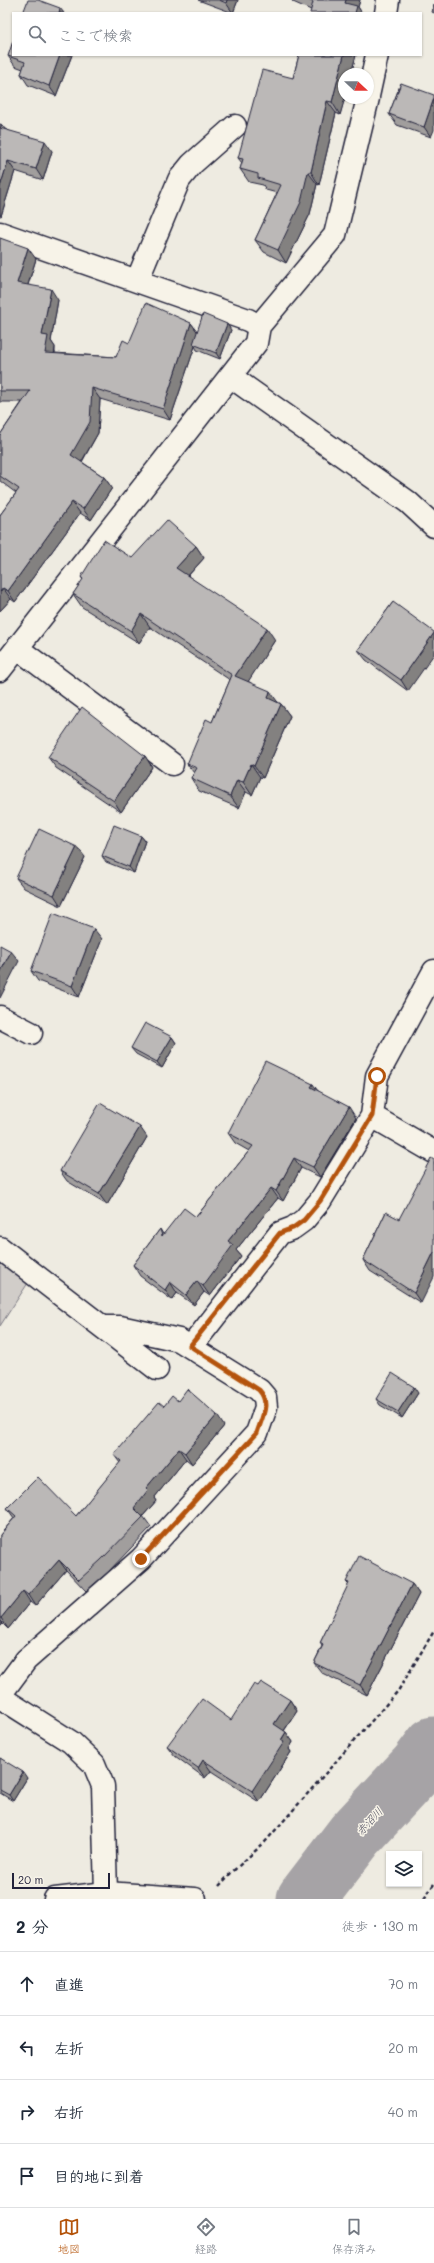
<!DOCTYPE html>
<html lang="ja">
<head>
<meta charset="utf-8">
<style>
  body { margin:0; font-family:Mali,"Klee One",sans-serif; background:#f6f6f7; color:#1f2937 }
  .controls { position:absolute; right:12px; bottom:12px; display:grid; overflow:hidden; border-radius:0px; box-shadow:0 1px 3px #0004 }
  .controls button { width:36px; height:36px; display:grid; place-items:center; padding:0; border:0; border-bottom:1px solid #e0e1e3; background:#fff; color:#1f2937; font:20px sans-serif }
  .compass { position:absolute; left:338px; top:68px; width:36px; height:36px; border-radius:50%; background:#fff; box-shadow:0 1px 3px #0004; rotate:112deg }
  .scale { position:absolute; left:12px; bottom:10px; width:98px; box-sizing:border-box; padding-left:4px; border:2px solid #22223b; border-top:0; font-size:11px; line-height:14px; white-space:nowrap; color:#22223b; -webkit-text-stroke:3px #f7f3e8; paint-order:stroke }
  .stop { position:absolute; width:12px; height:12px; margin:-9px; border:3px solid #b45309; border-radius:50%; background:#fff }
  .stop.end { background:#b45309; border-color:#fff; box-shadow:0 1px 4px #0008 }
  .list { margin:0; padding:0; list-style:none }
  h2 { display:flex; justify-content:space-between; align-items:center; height:52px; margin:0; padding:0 16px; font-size:17px }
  h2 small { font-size:13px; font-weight:400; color:#747a83 }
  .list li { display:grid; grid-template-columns:26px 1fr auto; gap:12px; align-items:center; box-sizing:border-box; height:64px; padding:0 16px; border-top:1px solid #e0e1e3 }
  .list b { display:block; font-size:15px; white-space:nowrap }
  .list em { font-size:13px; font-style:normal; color:#747a83 }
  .icon { flex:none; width:22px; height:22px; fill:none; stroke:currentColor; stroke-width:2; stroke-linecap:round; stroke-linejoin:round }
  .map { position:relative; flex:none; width:434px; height:1899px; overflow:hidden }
  .search { position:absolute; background:#fff; box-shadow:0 1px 3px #0004; left:12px; right:12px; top:12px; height:44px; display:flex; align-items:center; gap:10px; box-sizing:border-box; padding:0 14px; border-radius:0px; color:#747a83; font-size:15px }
  .sheet { height:308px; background:#fff }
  nav { display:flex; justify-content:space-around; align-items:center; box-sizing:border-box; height:56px; border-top:1px solid #e0e1e3; background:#fff; font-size:11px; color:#747a83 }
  nav a { display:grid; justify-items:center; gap:2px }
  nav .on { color:#b45309 }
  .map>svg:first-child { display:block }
</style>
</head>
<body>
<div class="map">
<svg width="434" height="1899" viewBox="0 0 434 1899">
  <rect width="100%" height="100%" fill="#eeebe1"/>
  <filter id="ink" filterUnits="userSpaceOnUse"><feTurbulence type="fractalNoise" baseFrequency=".025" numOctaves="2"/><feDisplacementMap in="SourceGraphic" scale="8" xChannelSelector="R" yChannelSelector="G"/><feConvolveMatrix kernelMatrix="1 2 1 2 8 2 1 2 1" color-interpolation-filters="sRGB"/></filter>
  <g filter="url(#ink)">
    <path fill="#d1cdc9" stroke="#7a7882" d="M 0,1263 L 28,1283 L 0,1326 Z"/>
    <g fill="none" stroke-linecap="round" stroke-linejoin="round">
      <path stroke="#a6a3a6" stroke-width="59" d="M 306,1899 L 355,1835 L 419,1766 L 434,1746"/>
      <g stroke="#22223b" stroke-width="25">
        <path id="minor" d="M 386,13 L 388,0
          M 368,96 L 377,55
          M 0,233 L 248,320 L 259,326 L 256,343 L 0,670
          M 137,281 L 179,180 L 192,164 L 235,126
          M 259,326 L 335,235 L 368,98
          M 230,376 L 408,502 L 434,526
          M 17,648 L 172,764
          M 0,1017 L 31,1033
          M 372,1116 L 434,1152
          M 0,1248 L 157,1369
          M 191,1347 L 280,1233 L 293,1228 L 304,1220 L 320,1201 L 372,1116 L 377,1076 L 434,971
          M 0,1695 L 26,1660 L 141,1559 L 257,1433 L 266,1407 L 265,1397 L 259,1390 L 179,1340 L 120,1327 L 104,1327
          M 0,1697 L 71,1742 L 94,1764 L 103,1786 L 106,1893"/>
      </g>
      <g stroke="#22223b" stroke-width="25">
        <path id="primary" d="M 55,1899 L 106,1893 L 195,1899"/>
      </g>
      <path stroke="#22223b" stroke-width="2.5" stroke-dasharray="4 3" stroke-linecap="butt" d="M 219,1886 L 231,1873 L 265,1842 L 398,1691 L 434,1631
        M 424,1899 L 434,1884"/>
      <use href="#minor" stroke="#f7f3e8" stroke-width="22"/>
      <use href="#primary" stroke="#f7f3e8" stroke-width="22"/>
    </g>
    <path fill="#a19e9d" stroke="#22223b" d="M 198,0 L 238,0 L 233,13 Z
      M 292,0 L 360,0 L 358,7 L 362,13 L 311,10 L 293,2 Z
      M 13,55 L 72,55 L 56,96 L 28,85 L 21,74 L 23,69 L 15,66 L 8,56 Z
      M 299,55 L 356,55 L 340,115 L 336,113 L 319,185 L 317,184 L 310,214 L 286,263 L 264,252 L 255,240 L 277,193 L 266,190 L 263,185 L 249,182 L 240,169 L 242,163 L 238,158 L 293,78 Z
      M 401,83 L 431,137 L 397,125 L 389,114 Z
      M 0,124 L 2,125 L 5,129 L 52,151 L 43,180 L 15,171 L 1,216 L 0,216 Z
      M 0,238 L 36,259 L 28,285 L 58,300 L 51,341 L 55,347 L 55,353 L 116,357 L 129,343 L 191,323 L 197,331 L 231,330 L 220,359 L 197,350 L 195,346 L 170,420 L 100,399 L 98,433 L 82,462 L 104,477 L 112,488 L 91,520 L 80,513 L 15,602 L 11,599 L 0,611 L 0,515 L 16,493 L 0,481 L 0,435 L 22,402 L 0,402 Z
      M 196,546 L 204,558 L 188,576 L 275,640 L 248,681 L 278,702 L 281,704 L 290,716 L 263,778 L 260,777 L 252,795 L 246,792 L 239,808 L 199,791 L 191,778 L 194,773 L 187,764 L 212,722 L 230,680 L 150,627 L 139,643 L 82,607 L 73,594 L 83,580 L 81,577 L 132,558 Z
      M 393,602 L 408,691 L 366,660 L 358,650 Z
      M 145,756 L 152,767 L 121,812 L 56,768 L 48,757 Z
      M 141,836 L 145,841 L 134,873 L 106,862 L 102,856 Z
      M 85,857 L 61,906 L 24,888 L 16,878 Z
      M 102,939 L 79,997 L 38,981 L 31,971 Z
      M 172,1037 L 176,1043 L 162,1068 L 136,1054 L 131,1048 Z
      M 317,1090 L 356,1118 L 320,1177 L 301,1168 L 283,1201 L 278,1198 L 236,1250 L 241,1256 L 210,1296 L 204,1292 L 194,1305 L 177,1293 L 172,1300 L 140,1276 L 133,1265 L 160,1229 L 163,1234 L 196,1217 L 249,1151 L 235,1143 L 228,1133 Z
      M 147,1137 L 107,1205 L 67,1181 L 60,1171 Z
      M 386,1212 L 421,1303 L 370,1271 L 363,1260 Z
      M 418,1393 L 402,1418 L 380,1405 L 376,1399 Z
      M 178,1401 L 224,1426 L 192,1464 L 186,1459 L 154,1498 L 156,1501 L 143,1516 L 151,1527 L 109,1571 L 86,1591 L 66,1570 L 35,1606 L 30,1602 L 8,1629 L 3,1624 L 0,1627 L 0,1535 L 14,1518 L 7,1508 L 76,1516 L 120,1463 L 114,1455 L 164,1406 Z
      M 346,1582 L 412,1584 L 419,1594 L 367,1695 L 322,1673 L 314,1663 L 322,1646 L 320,1643 L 349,1585 Z
      M 290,1700 L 297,1711 L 284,1731 L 286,1732 L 293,1742 L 289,1749 L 291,1752 L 259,1802 L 211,1771 L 205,1778 L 175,1756 L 167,1746 L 231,1720 Z
      M 0,1758 L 27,1778 L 13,1801 L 0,1793 Z"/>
    <path fill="#838180" stroke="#22223b" d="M 227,0 L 238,0 L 233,13 L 226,3 Z
      M 346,0 L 360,0 L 358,7 L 362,13 L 355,13 L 345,3 Z
      M 60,8 L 64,13 L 59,13 Z
      M 60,55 L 72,55 L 56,96 L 49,86 Z
      M 344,55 L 356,55 L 351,74 L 344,74 L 344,98 L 345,98 L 340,115 L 332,102 Z
      M 434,98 L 434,130 L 431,137 L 424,127 Z
      M 327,101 L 336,113 L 319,185 L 311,172 Z
      M 45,141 L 52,151 L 43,180 L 36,169 Z
      M 8,161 L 15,171 L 1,216 L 0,214 L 0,187 Z
      M 308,172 L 317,184 L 310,214 L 286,263 L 278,250 Z
      M 28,248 L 36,259 L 25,294 L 17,283 Z
      M 51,289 L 58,300 L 51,341 L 55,347 L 53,364 L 45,353 L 42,335 Z
      M 191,323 L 199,334 L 193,344 L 195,346 L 170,420 L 163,409 Z
      M 227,324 L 231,330 L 220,359 L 216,353 Z
      M 92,388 L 100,399 L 98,433 L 79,466 L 71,455 Z
      M 104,477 L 112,488 L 91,520 L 83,509 Z
      M 72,502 L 80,513 L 15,602 L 8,591 Z
      M 196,546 L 204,558 L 184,580 L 176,568 Z
      M 3,588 L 11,599 L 0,611 L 0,592 Z
      M 141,614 L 150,627 L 139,643 L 131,631 Z
      M 267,628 L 275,640 L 244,688 L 235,676 Z
      M 434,633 L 434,654 L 408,691 L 401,680 Z
      M 270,691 L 279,704 L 268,698 Z
      M 281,704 L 290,716 L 263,778 L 254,766 Z
      M 145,756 L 152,767 L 121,812 L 114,801 Z
      M 251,764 L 260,777 L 252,795 L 243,782 Z
      M 237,780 L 246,792 L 239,808 L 230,796 Z
      M 141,836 L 145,841 L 134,873 L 129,867 Z
      M 77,847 L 85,857 L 61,906 L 54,895 Z
      M 94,929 L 102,939 L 79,997 L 72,986 Z
      M 11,951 L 19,961 L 0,998 L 0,973 Z
      M 172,1037 L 176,1043 L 162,1068 L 157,1062 Z
      M 313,1084 L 320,1094 L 311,1087 Z
      M 349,1107 L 356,1118 L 320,1177 L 313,1167 Z
      M 140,1127 L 147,1137 L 107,1205 L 99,1194 Z
      M 294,1158 L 301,1168 L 283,1201 L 276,1191 Z
      M 271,1188 L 278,1198 L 236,1250 L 241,1256 L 210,1296 L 203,1286 L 228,1241 Z
      M 434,1252 L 434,1277 L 421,1303 L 414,1293 Z
      M 197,1281 L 204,1292 L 194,1305 L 186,1295 Z
      M 170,1282 L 177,1293 L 172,1300 L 165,1290 Z
      M 414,1387 L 418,1393 L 402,1418 L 398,1412 Z
      M 217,1415 L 224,1426 L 192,1464 L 185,1453 Z
      M 179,1449 L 186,1459 L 154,1498 L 156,1501 L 141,1518 L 134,1508 L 146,1488 Z
      M 59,1560 L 66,1570 L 35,1606 L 28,1595 Z
      M 412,1584 L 419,1594 L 367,1695 L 360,1685 Z
      M 23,1591 L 30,1602 L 8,1629 L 1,1618 Z
      M 0,1621 L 3,1624 L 0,1627 Z
      M 290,1700 L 297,1711 L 281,1735 L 274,1724 Z
      M 286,1732 L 293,1742 L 289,1749 L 291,1752 L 259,1802 L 252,1791 Z
      M 203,1760 L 211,1771 L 205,1778 L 198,1768 Z
      M 23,1772 L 27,1778 L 13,1801 L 9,1795 Z"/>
    <path fill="#bbb8b7" stroke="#22223b" d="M 28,0 L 38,0 L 60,8 L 59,13 L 23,13 Z
      M 219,0 L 227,0 L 226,3 Z
      M 308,0 L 346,0 L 345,3 L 357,6 L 355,13 L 310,13 L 313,2 Z
      M 434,4 L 434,13 L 432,12 Z
      M 13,41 L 13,55 L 60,55 L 49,86 L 21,74 L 25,62 L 8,56 Z
      M 299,55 L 344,55 L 332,102 L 327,101 L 311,172 L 308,172 L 301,202 L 278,250 L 255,240 L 281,185 L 258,178 L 258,174 L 240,169 L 243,159 L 238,158 L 262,70 L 293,78 Z
      M 401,83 L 434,95 L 434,98 L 424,127 L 389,114 Z
      M 0,124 L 2,125 L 0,128 L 45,141 L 36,169 L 8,161 L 0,187 Z
      M 0,238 L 28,248 L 17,283 L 51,289 L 42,335 L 48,336 L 45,353 L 116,357 L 123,340 L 129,343 L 146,303 L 191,323 L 163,409 L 92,388 L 90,422 L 71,455 L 104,477 L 83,509 L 72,502 L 8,591 L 3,588 L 0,592 L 0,515 L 19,489 L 0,476 L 0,435 L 30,391 L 0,391 Z
      M 203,314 L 227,324 L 216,353 L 193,344 Z
      M 167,520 L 196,546 L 176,568 L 267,628 L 235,676 L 270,691 L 268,698 L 281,704 L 254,766 L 251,764 L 243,782 L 237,780 L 230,796 L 191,778 L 197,768 L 187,764 L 206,719 L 212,722 L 232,675 L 141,614 L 131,631 L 73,594 L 83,579 L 81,577 L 104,540 L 132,558 Z
      M 393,602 L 434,632 L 434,633 L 401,680 L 358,650 Z
      M 82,707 L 145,756 L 114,801 L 48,757 Z
      M 114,825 L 141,836 L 129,867 L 102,856 Z
      M 39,829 L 77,847 L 54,895 L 16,878 Z
      M 53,913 L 94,929 L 72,986 L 31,971 Z
      M 0,945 L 11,951 L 0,973 Z
      M 145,1023 L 172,1037 L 157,1062 L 131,1048 Z
      M 265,1061 L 313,1084 L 311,1087 L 349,1107 L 313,1167 L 294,1158 L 276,1191 L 271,1188 L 228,1241 L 233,1245 L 203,1286 L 197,1281 L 186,1295 L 170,1282 L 165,1290 L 133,1265 L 160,1229 L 162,1236 L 184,1208 L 196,1217 L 253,1146 L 228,1133 Z
      M 100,1103 L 140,1127 L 99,1194 L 60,1171 Z
      M 431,1158 L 434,1160 L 434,1252 L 414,1293 L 363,1260 L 386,1212 L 399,1219 Z
      M 392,1373 L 414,1387 L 398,1412 L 376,1399 Z
      M 187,1389 L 217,1415 L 185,1453 L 179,1449 L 146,1488 L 148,1490 L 134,1508 L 143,1517 L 101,1560 L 79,1580 L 59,1560 L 28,1595 L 23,1591 L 1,1618 L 0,1618 L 0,1535 L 16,1516 L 7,1508 L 38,1477 L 76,1516 L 121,1461 L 114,1455 L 159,1402 L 164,1406 L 172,1396 L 178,1401 Z
      M 359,1556 L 412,1584 L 360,1685 L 314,1663 L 323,1645 L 320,1643 L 349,1583 L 346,1582 Z
      M 261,1682 L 290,1700 L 274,1724 L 286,1732 L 281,1740 L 284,1742 L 252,1791 L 203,1760 L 198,1768 L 167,1746 L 202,1699 L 231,1720 L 254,1684 L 258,1686 Z
      M 0,1758 L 23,1772 L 9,1795 L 0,1790 Z"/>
  </g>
  <g fill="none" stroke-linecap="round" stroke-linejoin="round" filter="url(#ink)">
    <path stroke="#b45309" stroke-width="5" d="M 141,1559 L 257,1433 C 262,1417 271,1403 259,1390 L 190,1346 L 280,1233 L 293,1228 L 304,1220 L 320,1201 L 372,1116 L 377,1076"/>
  </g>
  <g text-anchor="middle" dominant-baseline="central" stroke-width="3" stroke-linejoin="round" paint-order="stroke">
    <g font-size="11" font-style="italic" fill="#504f60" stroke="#f7f3e8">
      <text transform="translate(369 1821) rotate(-47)">赤沼川</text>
    </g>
  </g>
</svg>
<div class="controls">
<button><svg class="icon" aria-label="layers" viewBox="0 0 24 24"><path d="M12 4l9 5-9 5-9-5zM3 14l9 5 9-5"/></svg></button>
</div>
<svg class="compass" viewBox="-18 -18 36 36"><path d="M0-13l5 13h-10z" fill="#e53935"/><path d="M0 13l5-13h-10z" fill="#747a83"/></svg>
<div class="scale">20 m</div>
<div class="stop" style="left:377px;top:1076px"></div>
<div class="stop end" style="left:141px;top:1559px"></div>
<div class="search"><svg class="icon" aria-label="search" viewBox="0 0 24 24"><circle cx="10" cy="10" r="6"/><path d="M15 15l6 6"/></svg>ここで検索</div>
</div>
<section class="sheet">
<h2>2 分<small>徒歩 · 130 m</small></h2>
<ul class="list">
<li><svg class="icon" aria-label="ahead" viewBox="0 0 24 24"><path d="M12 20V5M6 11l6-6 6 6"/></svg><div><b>直進</b></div><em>70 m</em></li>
<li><svg class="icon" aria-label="left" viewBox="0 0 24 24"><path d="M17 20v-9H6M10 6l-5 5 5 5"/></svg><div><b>左折</b></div><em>20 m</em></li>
<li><svg class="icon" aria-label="right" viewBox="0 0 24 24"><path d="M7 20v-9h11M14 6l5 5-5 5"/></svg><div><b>右折</b></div><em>40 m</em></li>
<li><svg class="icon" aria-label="arrive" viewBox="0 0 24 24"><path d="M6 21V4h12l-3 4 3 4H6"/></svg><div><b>目的地に到着</b></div></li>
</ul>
</section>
<nav>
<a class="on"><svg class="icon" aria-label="map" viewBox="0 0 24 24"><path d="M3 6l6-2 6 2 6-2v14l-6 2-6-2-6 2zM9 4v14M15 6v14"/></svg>地図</a>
<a><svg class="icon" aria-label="directions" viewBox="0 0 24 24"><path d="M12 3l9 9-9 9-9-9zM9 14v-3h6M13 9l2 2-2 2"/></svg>経路</a>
<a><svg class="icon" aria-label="saved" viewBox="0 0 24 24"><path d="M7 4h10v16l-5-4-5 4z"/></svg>保存済み</a>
</nav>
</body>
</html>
